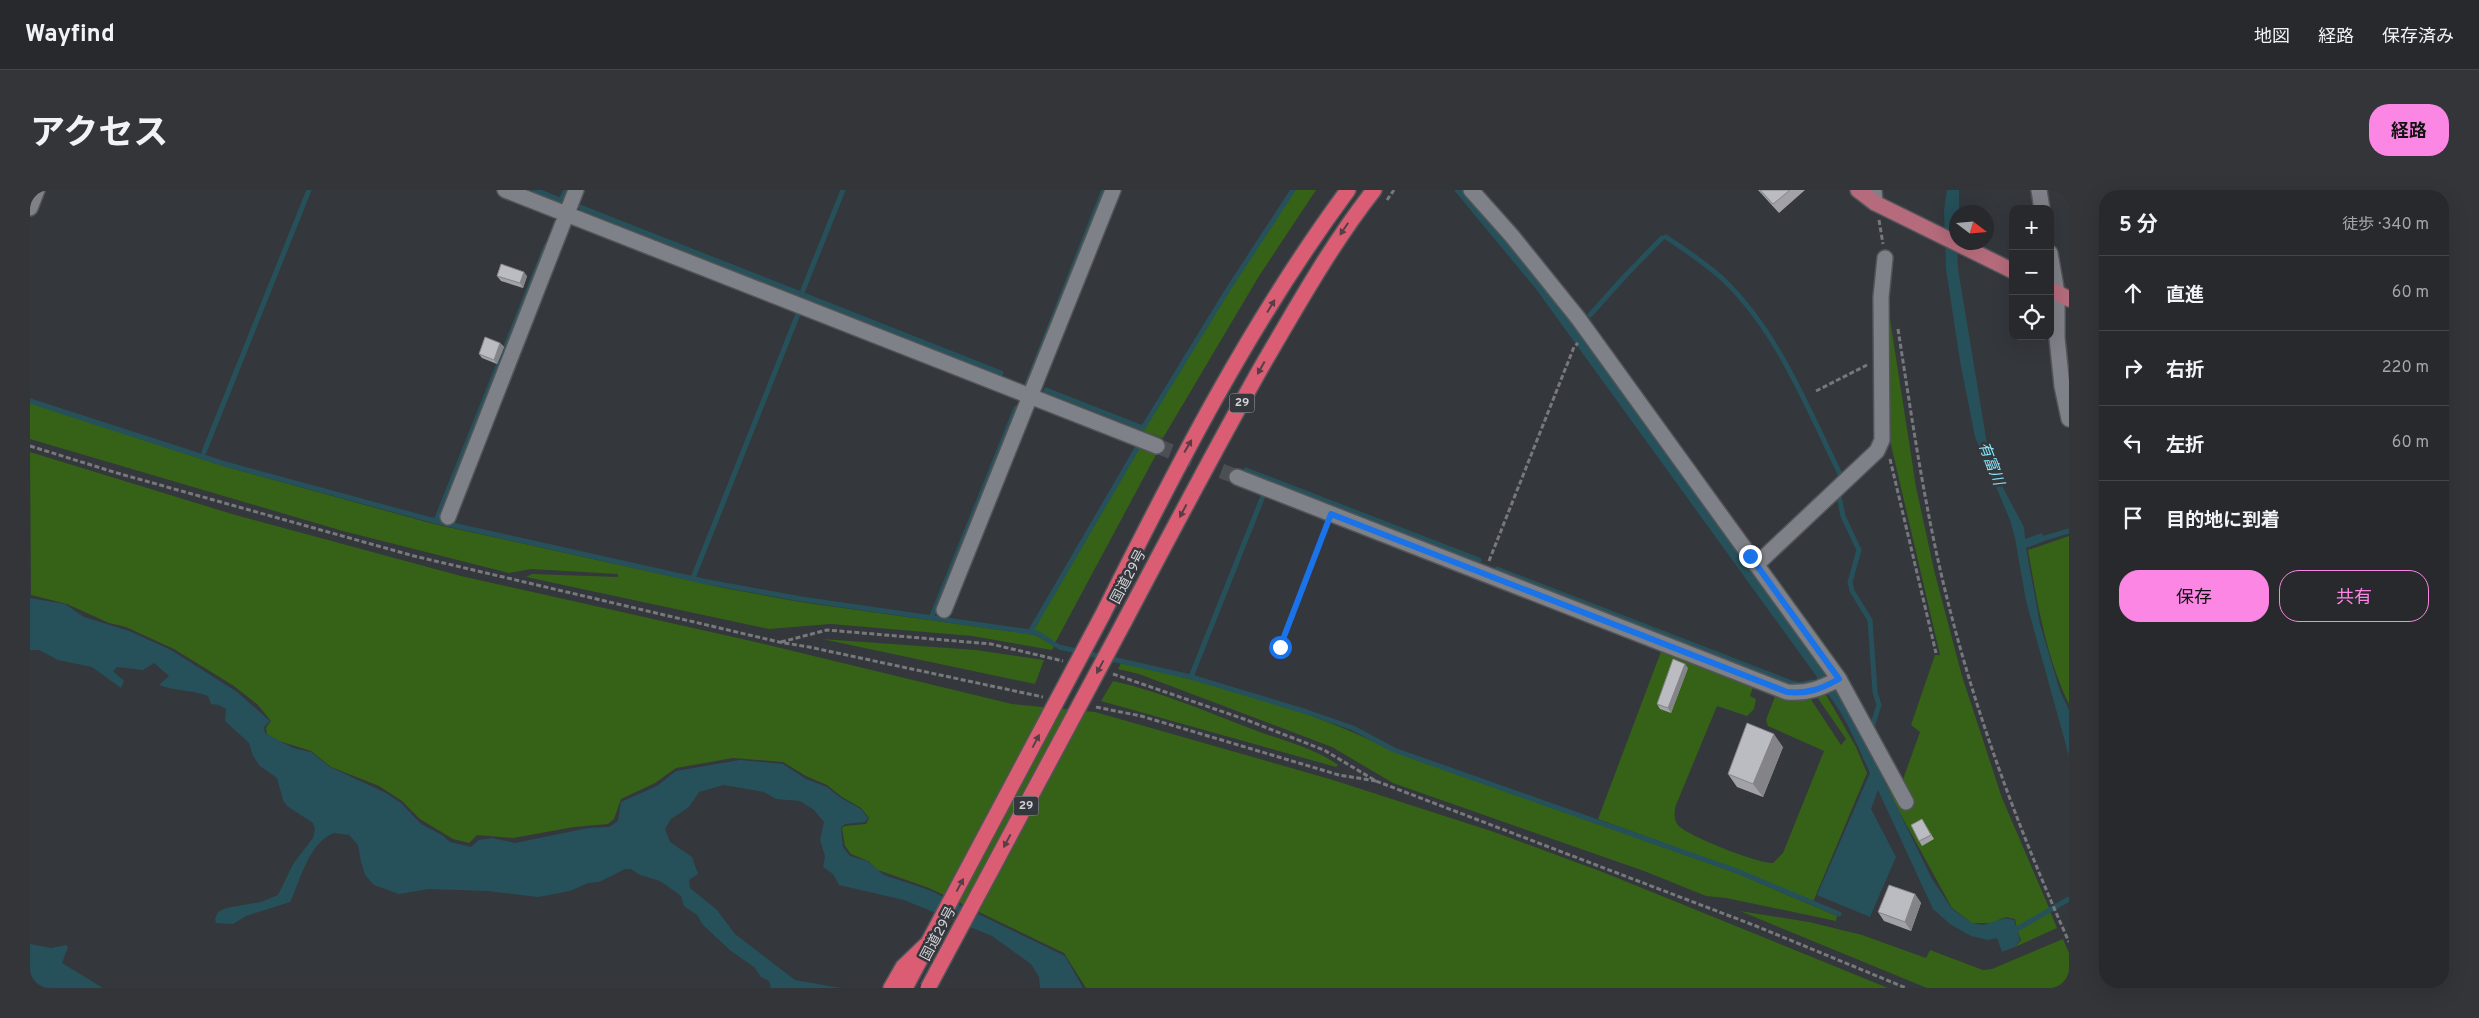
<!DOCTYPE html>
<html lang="ja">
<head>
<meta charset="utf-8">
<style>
  body { margin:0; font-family:Overpass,"Noto Sans JP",sans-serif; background:#333539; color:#f1f3f6 }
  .controls { position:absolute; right:15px; top:15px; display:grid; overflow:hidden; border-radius:10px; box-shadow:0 5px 20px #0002 }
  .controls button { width:45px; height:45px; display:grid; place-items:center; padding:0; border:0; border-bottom:1px solid #434549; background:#27292d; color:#f1f3f6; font:25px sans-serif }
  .compass { position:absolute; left:1919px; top:15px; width:45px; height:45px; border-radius:50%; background:#27292d; box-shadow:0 5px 20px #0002; rotate:106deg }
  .stop { position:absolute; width:15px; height:15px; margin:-11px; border:4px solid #1a73e8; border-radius:50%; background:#fff }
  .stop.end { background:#1a73e8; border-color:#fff; box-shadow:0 1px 5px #0008 }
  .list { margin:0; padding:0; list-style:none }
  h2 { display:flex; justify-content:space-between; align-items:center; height:65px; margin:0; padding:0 20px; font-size:21px }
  h2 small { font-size:16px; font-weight:400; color:#a4a6aa }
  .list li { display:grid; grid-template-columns:32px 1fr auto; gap:15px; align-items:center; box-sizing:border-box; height:75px; padding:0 20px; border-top:1px solid #434549 }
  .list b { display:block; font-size:19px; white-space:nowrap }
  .list em { font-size:16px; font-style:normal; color:#a4a6aa }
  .actions { display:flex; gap:10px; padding:15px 20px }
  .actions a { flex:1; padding:11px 0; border:1px solid #fc86e4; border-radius:20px; text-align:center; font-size:18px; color:#fc86e4 }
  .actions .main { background:#fc86e4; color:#111 }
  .icon { flex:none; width:28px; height:28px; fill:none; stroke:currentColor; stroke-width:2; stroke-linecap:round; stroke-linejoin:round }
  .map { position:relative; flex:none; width:2039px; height:798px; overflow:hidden; border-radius:20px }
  header { display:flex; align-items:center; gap:30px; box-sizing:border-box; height:70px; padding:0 25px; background:#27292d; border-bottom:1px solid #434549 }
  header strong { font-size:24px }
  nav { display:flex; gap:28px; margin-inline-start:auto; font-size:18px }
  .intro { display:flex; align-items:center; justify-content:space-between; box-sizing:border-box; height:120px; padding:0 30px }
  h1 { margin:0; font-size:35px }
  .button { padding:12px 22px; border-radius:20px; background:#fc86e4; color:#111; font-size:18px; font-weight:700 }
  main { display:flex; gap:30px; padding:0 30px }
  aside { flex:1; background:#27292d; border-radius:20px; box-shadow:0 5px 20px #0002 }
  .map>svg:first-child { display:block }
</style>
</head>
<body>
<header>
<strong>Wayfind</strong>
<nav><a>地図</a><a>経路</a><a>保存済み</a></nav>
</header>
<div class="intro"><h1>アクセス</h1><a class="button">経路</a></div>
<main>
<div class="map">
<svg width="2039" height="798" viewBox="0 0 2039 798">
  <rect width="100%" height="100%" fill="#34373c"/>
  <path fill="#356217" d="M 1264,0 L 1286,0 L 1229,86 L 1133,248 L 1113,241 L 1198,102 Z
    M 1857,110 L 1886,297 L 1905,384 L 1932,486 L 1972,608 L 2020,720 L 1987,739 L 1985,729 L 1976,727 L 1961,733 L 1942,733 L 1922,718 L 1865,614 L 1844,567 L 1876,620 L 1879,616 L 1871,595 L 1890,542 L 1881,535 L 1905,465 L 1910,465 L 1858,242 Z
    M 0,213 L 193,276 L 404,334 L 694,398 L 770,412 L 1005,445 L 1024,456 L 1022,460 L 942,446 L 801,434 L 739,439 L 496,387 L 502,384 L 588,387 L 588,384 L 501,379 L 479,383 L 313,341 L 0,249 Z
    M 1111,255 L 1128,261 L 1025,453 L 1003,441 Z
    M 0,262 L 202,324 L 431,386 L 730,453 L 982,514 L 1065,522 L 1303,590 L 1464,642 L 1575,683 L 1858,798 L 1056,798 L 1034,763 L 899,698 L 848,680 L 838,671 L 821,664 L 815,656 L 812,638 L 815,636 L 836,634 L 839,628 L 831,618 L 812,607 L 797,595 L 776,586 L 753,572 L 703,568 L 646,578 L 625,593 L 591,609 L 584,629 L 578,634 L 544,637 L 483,648 L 447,645 L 439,653 L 423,649 L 390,629 L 372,611 L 349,596 L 301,577 L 281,561 L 249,551 L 237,544 L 236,538 L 241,531 L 228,515 L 204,496 L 144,459 L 96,437 L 79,433 L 37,414 L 1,405 Z
    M 2039,346 L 2039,514 C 2016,467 2007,411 1998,360 Z
    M 792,449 L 946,460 L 1014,470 L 1005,494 Z
    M 1632,459 L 1724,494 L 1720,506 L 1726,509 L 1724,519 L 1717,526 L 1687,516 L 1646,615 C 1644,622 1644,628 1647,634 C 1654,645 1729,674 1743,673 L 1753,663 L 1794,561 L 1738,536 L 1736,530 L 1746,504 L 1765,509 L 1780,508 L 1811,555 L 1816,549 L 1787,507 L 1795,503 L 1826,557 L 1837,583 L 1783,712 L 1706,679 L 1568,629 Z
    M 1091,473 C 1184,494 1279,518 1364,562 L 1706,683 L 1807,726 L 1806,731 L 1696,708 L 1676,706 L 1614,681 L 1363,593 L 1302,557 L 1109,484 L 1088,479 Z
    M 1083,491 C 1132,502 1180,523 1227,541 C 1254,551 1284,558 1308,575 L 1306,577 L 1071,511 Z
    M 1710,721 L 1779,732 L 1832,745 L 1896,768 L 1900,760 L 1953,780 L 1962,779 L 2033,749 L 2039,763 L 2039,798 L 1897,798 Z
    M 2020,721 L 2027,738 L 1985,757 L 1991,750 L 1987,740 Z"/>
  <path fill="#26515a" d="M 1071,0 L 1074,0 L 997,196 L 994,195 Z
    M 1424,0 L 1436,0 L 1541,129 L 1557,153 L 1560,153 L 1805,496 L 1843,568 L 1902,689 L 1922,719 L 1942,733 L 1953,735 L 1976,728 L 1984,730 L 1990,750 L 1985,757 L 1972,762 L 1967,748 L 1958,750 L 1941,746 L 1920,734 L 1903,719 L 1848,600 L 1841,619 L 1866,667 L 1840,727 L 1787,705 L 1840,583 C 1826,553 1812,515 1787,493 L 1787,487 L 1506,99 Z
    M 1917,0 L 1929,0 L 1929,22 L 1926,22 L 1928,79 L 1957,254 L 1972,296 L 1994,337 L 1995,349 L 2012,343 L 2015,351 L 1996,358 L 2010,434 L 2030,501 L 2039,520 L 2039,566 L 1996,411 L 1985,348 L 1980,330 L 1945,247 L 1930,171 L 1916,79 L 1914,20 Z
    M 0,408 L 35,414 L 54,427 L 99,441 L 141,460 L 207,502 L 240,531 L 234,537 L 235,543 L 263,558 L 281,562 L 300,577 L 356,603 L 371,613 L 391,634 L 412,645 L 420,652 L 441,657 L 449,650 L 462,648 L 485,653 L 558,638 L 579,637 L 588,631 L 591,612 L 627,596 L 646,581 L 710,570 L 753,574 L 776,589 L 797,597 L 811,608 L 831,619 L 838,628 L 835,632 L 815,634 L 811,638 L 813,657 L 820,666 L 837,671 L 854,685 L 899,700 L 1035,766 L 1053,798 L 1010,798 L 1009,787 L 1001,774 L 962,746 L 874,710 L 809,695 L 803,684 L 793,677 L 795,666 L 790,650 L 794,632 L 784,620 L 770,611 L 746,609 L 734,602 L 694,595 L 669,602 L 659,617 L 641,629 L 635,639 L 640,652 L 662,667 L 668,684 L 659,690 L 660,698 L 687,720 L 705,744 L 765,790 L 811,798 L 741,798 L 739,791 L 731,787 L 724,777 L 701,761 L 673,735 L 667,725 L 654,716 L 651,706 L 643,700 L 630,691 L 610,685 L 601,679 L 595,679 L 569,692 L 558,693 L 540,701 L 508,707 L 458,701 L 399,699 L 369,704 L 344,695 L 335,685 L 331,672 L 328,655 L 319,645 L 304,643 C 278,653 271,690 260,712 L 216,726 L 203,734 L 186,733 L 185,729 L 188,722 L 196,718 L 231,712 L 248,705 L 263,674 L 283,648 L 285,639 L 283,633 L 257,616 L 253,610 L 247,588 L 230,576 L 223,566 L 219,553 L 195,531 L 196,519 L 189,515 L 181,514 L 178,506 C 162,500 145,501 129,495 L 139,486 L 124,473 L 113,480 L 87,477 L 83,481 L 94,491 L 91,498 L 62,477 L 28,470 L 9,460 L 0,460 Z
    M 0,754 L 21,758 L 36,755 L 38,757 L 32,773 L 73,798 L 0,798 Z"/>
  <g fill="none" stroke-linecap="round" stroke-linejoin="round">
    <path stroke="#26515a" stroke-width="5" d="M 505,0 L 530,10
      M 532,8 L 536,0
      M 550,17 L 971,183
      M 1636,47 C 1657,61 1677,74 1695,91 C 1749,144 1777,217 1810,284
      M 773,100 L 813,0
      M 1560,125 L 1595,86 L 1632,48
      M 1016,200 L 1113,238 L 1197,101 L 1263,0
      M 0,211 L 195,274 L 409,332 L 673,391 L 771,409 L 1007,443 L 1029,457 L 1161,487 L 1277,522 L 1323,538 L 1364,560 L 1707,681 L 1809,724
      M 174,262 L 279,0
      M 1216,280 L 1449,370
      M 1809,306 L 1813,326 L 1829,360 L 1820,392 L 1822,401 L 1840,430 L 1845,502 L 1849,515 L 1842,537
      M 407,328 L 516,56
      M 2008,350 L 2039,341
      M 1467,379 L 1762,493 L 1770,495 L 1782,492
      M 663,388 L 768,124
      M 902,426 L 986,218
      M 1000,442 L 1109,255
      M 1161,487 L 1233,306
      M 1982,742 L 2039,709"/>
    <path stroke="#4b4e53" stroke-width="15" stroke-dasharray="15 8" stroke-linecap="butt" d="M 1127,256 L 1207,287"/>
    <g stroke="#525458" stroke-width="18">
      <path id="street" d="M 475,0 L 1127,256
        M 1441,0 L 1482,46 L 1548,128 L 1809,489 L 1876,612
        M 1844,0 L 1845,13
        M 2009,0 L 2012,19
        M 0,18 L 7,0
        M 2020,63 L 2027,103 L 2027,148 L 2032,196 L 2039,229
        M 1207,287 L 1757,502 C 1778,504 1791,498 1809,489
        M 418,327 L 546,0
        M 1726,375 L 1847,261 L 1852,250 L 1851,107 L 1855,68
        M 914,420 L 1083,0"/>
    </g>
    <g stroke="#525458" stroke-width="18">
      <path id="primary" d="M 1828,0 L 1845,13 L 1983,81
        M 2020,99 L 2039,109"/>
    </g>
    <g stroke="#525458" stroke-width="18">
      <path id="highway" d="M 1073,424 C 1146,278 1221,131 1318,0
        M 1093,434 C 1139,347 1184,261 1232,176 C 1267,116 1301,55 1344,0
        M 861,798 L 873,777 L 898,753
        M 875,798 L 893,764"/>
    </g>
    <path stroke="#76787c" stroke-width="3" stroke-dasharray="5 2.5" stroke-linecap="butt" d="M 1357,10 L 1364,0
      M 1849,30 L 1853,54
      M 1868,139 C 1880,216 1891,293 1908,370 C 1937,501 1984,629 2039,752
      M 1786,201 L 1837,175
      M 0,256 L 87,283 L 384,366 L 749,452 L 779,457 L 1013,507
      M 1860,269 L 1906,463
      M 1459,371 L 1544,157 L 1548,153
      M 751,452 L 797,440 L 961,454 L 1033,471
      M 1250,457 L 1296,336
      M 1083,484 L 1214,529 L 1294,560 L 1346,591 L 1726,736 L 1876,798
      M 1066,517 L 1111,526 L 1309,585 L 1346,591"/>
    <use href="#street" stroke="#7e8187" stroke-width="15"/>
    <use href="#primary" stroke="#b56b7b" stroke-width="15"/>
    <use href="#highway" stroke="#da5d73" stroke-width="15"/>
    <g stroke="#525458" stroke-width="18" stroke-linecap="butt">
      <path id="highway-bridge" d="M 898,753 L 1073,424
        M 898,798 L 1093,434"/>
    </g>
    <use href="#highway-bridge" stroke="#da5d73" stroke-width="15"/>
  </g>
  <path fill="#a1a1a7" d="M 1728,0 L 1775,0 L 1749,23 Z
    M 467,86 L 497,86 L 493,98 L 471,91 Z
    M 470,153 L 474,157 L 467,174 L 452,168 L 449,164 Z
    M 1658,478 L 1641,523 L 1630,519 L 1627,514 Z
    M 1753,557 L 1733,607 L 1707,597 L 1698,584 Z
    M 1892,629 L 1904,649 L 1892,656 L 1889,651 Z
    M 1885,704 L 1891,713 L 1881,741 L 1854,731 L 1848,722 Z"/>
  <path fill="#838388" d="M 494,82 L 497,86 L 493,98 L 490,93 Z
    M 470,153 L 474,157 L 467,174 L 464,170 Z
    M 1655,474 L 1658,478 L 1641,523 L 1638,518 Z
    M 1744,544 L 1753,557 L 1733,607 L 1723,594 Z
    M 1885,704 L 1891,713 L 1881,741 L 1875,732 Z"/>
  <path fill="#bbbbc2" stroke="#838388" d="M 1730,0 L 1760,0 L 1743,14 Z
    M 471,74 L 494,82 L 490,93 L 467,86 Z
    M 455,147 L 470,153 L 464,170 L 449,164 Z
    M 1643,469 L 1655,474 L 1638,518 L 1627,514 Z
    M 1717,533 L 1744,544 L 1723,594 L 1698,584 Z
    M 1892,629 L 1901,645 L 1889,651 L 1881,635 Z
    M 1859,695 L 1885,704 L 1875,732 L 1848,722 Z"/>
  <defs><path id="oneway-solid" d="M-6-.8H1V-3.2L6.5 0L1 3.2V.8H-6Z" transform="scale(1.25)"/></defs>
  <g fill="#553f47">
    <use href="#oneway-solid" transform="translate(1314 39) rotate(124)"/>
    <use href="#oneway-solid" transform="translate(1241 116) rotate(-59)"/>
    <use href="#oneway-solid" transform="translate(1231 178) rotate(119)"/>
    <use href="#oneway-solid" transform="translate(1158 256) rotate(-60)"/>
    <use href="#oneway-solid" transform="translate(1153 321) rotate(118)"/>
    <use href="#oneway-solid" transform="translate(1070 477) rotate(118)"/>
    <use href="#oneway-solid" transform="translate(1006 551) rotate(-62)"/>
    <use href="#oneway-solid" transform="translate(977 651) rotate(118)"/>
    <use href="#oneway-solid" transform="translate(930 695) rotate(-62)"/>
  </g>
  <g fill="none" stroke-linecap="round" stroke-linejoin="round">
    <path stroke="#1a73e8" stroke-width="6" d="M 1250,457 L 1301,324 L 1757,502 C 1778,504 1791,499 1809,489 L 1720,366"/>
  </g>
  <g text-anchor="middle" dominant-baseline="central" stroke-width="5" stroke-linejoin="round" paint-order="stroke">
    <g fill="#34373c" stroke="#a1a4a7" stroke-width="1">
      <rect x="1199.5" y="203.5" width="25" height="19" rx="4"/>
      <rect x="983.5" y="606.5" width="25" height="19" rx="4"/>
    </g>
    <g font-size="12" font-weight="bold" fill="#d0d2d5">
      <text x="1212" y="213">29</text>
      <text x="996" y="616">29</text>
    </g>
    <g font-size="14" fill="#d0d2d5" stroke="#34373c">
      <text transform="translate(1099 387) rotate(-62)">国道29号</text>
      <text transform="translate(909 744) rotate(-62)">国道29号</text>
    </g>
    <g font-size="15" font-style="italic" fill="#87e4f8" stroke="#34373c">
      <text transform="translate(1960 274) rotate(69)">有富川</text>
    </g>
  </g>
</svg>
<div class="controls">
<button>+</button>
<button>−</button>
<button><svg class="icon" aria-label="locate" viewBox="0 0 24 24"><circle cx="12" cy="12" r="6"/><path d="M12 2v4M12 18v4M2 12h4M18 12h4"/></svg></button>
</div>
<svg class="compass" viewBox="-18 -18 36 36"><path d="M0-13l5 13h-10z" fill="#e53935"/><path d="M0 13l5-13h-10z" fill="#a4a6aa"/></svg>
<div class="stop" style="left:1250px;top:457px"></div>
<div class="stop end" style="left:1720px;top:366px"></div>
</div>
<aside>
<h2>5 分<small>徒歩 · 340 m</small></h2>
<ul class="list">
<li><svg class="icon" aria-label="ahead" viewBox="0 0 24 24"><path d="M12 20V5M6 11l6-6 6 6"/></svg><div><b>直進</b></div><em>60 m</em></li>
<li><svg class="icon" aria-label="right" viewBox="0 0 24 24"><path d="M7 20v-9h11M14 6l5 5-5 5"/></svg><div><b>右折</b></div><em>220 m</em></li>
<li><svg class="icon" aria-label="left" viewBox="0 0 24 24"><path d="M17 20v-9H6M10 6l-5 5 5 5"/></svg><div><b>左折</b></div><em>60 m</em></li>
<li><svg class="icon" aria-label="arrive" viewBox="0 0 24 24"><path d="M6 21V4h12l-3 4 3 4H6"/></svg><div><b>目的地に到着</b></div></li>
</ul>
<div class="actions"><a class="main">保存</a><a>共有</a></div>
</aside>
</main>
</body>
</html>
